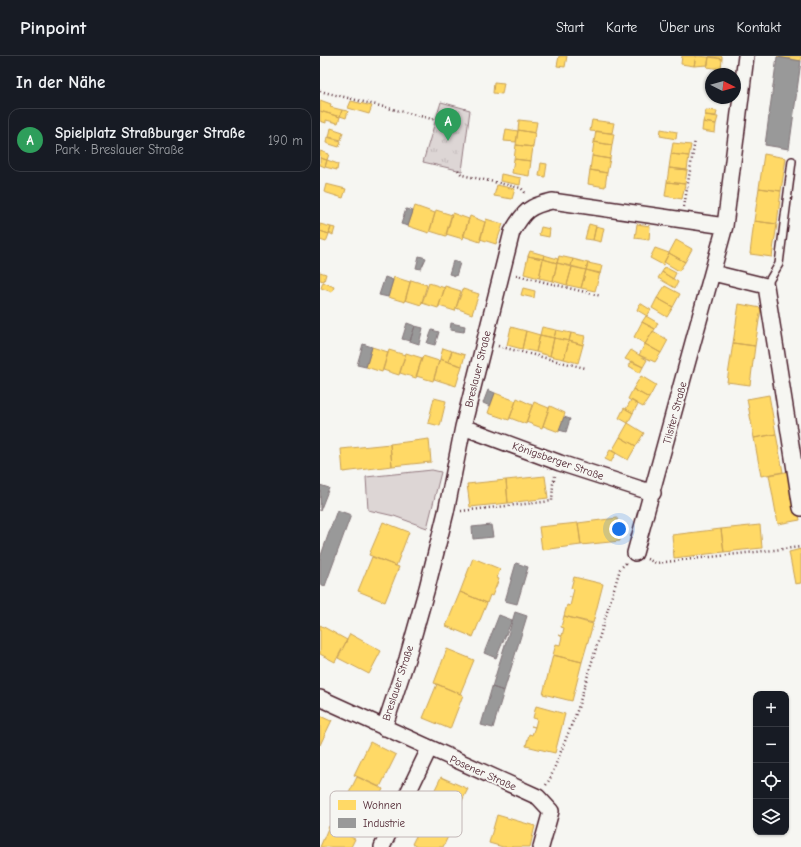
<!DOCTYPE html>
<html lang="de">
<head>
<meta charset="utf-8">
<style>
  body { margin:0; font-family:"Comic Neue",sans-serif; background:#20242c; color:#f1f3f6 }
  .controls { position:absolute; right:12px; bottom:12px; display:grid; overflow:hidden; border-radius:8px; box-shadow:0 1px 3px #0004 }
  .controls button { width:36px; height:36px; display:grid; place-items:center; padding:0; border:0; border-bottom:1px solid #363941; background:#171b24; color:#f1f3f6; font:20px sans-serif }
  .compass { position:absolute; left:385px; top:12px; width:36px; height:36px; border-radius:50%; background:#171b24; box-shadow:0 1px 3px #0004; rotate:96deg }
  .you { position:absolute; left:299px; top:473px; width:14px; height:14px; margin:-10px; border:3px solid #fff; border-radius:50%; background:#1a73e8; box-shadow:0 0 0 6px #1a73e833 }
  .badge { display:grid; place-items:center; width:26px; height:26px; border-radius:50%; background:#d1495b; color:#fff; font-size:13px; font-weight:700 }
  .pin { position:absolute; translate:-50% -33px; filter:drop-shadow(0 1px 2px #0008) }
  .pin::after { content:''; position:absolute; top:21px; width:14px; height:12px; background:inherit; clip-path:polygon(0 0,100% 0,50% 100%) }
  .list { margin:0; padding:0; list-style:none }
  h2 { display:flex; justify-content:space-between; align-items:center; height:52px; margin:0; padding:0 16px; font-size:17px }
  h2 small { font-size:13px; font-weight:400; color:#9ea1a6 }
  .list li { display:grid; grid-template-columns:26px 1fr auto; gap:12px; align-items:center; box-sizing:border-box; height:64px; margin:0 8px 8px; padding:0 8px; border:1px solid #363941; border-radius:12px }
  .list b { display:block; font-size:15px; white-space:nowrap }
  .list p { margin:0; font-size:13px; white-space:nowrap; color:#9ea1a6 }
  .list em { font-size:13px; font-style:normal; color:#9ea1a6 }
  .icon { flex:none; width:22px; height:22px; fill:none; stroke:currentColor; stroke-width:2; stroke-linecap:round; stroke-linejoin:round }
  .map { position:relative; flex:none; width:481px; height:791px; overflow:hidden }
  header { display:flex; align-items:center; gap:24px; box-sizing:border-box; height:56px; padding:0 20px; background:#171b24; border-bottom:1px solid #363941 }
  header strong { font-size:19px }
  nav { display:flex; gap:22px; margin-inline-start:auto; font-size:14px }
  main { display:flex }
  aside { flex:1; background:#171b24 }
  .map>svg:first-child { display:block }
</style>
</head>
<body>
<header>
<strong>Pinpoint</strong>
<nav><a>Start</a><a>Karte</a><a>Über uns</a><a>Kontakt</a></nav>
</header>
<main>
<aside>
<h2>In der Nähe<small></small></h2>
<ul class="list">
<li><span class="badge" style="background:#2e9e5b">A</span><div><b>Spielplatz Straßburger Straße</b><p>Park · Breslauer Straße</p></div><em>190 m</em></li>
</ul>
</aside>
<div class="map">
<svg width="481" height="791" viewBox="0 0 481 791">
  <defs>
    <pattern id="park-tufts" width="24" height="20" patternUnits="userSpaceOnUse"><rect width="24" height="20" fill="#ddd6d5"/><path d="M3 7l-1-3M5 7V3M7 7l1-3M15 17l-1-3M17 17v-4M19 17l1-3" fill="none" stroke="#bfb7b7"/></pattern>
  </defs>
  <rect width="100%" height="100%" fill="#f6f6f2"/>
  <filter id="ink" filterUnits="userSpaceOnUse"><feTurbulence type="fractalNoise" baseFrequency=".025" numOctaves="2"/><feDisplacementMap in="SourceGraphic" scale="8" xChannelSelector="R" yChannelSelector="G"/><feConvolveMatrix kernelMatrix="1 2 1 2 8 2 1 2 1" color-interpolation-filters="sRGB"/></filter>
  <g filter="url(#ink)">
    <path fill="#ddd6d5" stroke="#947a80" d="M 112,414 L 121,416 L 107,472 L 74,460 L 48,454 L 46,421 Z"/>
    <path fill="url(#park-tufts)" stroke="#947a80" d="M 121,46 L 150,54 L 142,115 L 103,106 Z"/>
    <path fill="#ffd966" stroke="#c9a154" d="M 247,0 L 245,11 L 237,10 L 239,0 Z
      M 362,0 L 376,0 L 374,10 L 361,8 Z
      M 376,0 L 389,1 L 388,9 L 374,10 Z
      M 389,0 L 402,0 L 402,3 Z
      M 458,0 L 481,0 L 481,5 L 457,1 Z
      M 389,1 L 402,3 L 401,13 L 387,11 Z
      M 174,26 L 184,27 L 182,38 L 173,37 Z
      M 0,44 L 11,48 L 10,51 L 22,54 L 20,61 L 0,55 Z
      M 31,45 L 52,50 L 49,58 L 28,52 Z
      M 22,54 L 28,55 L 26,62 L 20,60 Z
      M 386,54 L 397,55 L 396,60 L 385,59 Z
      M 0,55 L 20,61 L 18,67 L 6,64 L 6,67 L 0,65 Z
      M 385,59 L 398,61 L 396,68 L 383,66 Z
      M 199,64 L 217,66 L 215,77 L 198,74 Z
      M 272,64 L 294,67 L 292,77 L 270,75 Z
      M 383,66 L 396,68 L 395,77 L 382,75 Z
      M 11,72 L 23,76 L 21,84 L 9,81 Z
      M 186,73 L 198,75 L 196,86 L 184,85 Z
      M 341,73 L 357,76 L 356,83 L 340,80 Z
      M 198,74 L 215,77 L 213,91 L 196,89 Z
      M 276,75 L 294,78 L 292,89 L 274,86 Z
      M 7,81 L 21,85 L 19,91 L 6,87 Z
      M 274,86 L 292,89 L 290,103 L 272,100 Z
      M 353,87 L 371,89 L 369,100 L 351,98 Z
      M 196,89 L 213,91 L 211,105 L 194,103 Z
      M 0,95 L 9,98 L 7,104 L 0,102 Z
      M 351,98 L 369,100 L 367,114 L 349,112 Z
      M 444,98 L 466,102 L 461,135 L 439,132 Z
      M 272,100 L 290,103 L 287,117 L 270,114 Z
      M 0,102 L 7,104 L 5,111 L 0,109 Z
      M 194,103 L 211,105 L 209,120 L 192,117 Z
      M 7,104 L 18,108 L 17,114 L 5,111 Z
      M 221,107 L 227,108 L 225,121 L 219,120 Z
      M 349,112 L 367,114 L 365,128 L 347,126 Z
      M 270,114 L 287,117 L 285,131 L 268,128 Z
      M 181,118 L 201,122 L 200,129 L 180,125 Z
      M 347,126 L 365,128 L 362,143 L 345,140 Z
      M 6,128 L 26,133 L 23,142 L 4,136 Z
      M 177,129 L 195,133 L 192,143 L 174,140 Z
      M 439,132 L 461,135 L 457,168 L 434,165 Z
      M 95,150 L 115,157 L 109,177 L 88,170 Z
      M 116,154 L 132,159 L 126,180 L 110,175 Z
      M 132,157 L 149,163 L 143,183 L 126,178 Z
      M 150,160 L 165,166 L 160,186 L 143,180 Z
      M 166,163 L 183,168 L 176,188 L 160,183 Z
      M 434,165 L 457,168 L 452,201 L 430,198 Z
      M 0,168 L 11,171 L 9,178 L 0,175 Z
      M 269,168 L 276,170 L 273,184 L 265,183 Z
      M 317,168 L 330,170 L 329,184 L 315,182 Z
      M 276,170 L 284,172 L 281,186 L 273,184 Z
      M 11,171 L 15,172 L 13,179 L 9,177 Z
      M 221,171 L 230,173 L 229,181 L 219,179 Z
      M 0,175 L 9,178 L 6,186 L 0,184 Z
      M 356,184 L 372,193 L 365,206 L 349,197 Z
      M 335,192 L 349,197 L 343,209 L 330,202 Z
      M 210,195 L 224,199 L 223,203 L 208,200 Z
      M 349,197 L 365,206 L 359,215 L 344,206 Z
      M 224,199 L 238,203 L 237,207 L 223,203 Z
      M 208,200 L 223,203 L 219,222 L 204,218 Z
      M 239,200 L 253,203 L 251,210 L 237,207 Z
      M 223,203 L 237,207 L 233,225 L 219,222 Z
      M 253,203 L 268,207 L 266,214 L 251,210 Z
      M 237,207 L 252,211 L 247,229 L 233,225 Z
      M 268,207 L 282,210 L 280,218 L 266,214 Z
      M 252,211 L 266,214 L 261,232 L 247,229 Z
      M 345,211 L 356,217 L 353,223 L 342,216 Z
      M 266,214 L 280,217 L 275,235 L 261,232 Z
      M 0,216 L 6,218 L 4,225 L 0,224 Z
      M 342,216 L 358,226 L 355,232 L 338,222 Z
      M 74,221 L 90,226 L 85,246 L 68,241 Z
      M 91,224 L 107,229 L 101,249 L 85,244 Z
      M 3,226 L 14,231 L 12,236 L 1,232 Z
      M 109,227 L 125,232 L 118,252 L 102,247 Z
      M 125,230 L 141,235 L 135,255 L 119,250 Z
      M 345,230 L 360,238 L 353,251 L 337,242 Z
      M 203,232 L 215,235 L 214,242 L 201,239 Z
      M 143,233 L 159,238 L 152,258 L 136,252 Z
      M 337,242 L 353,251 L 347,261 L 332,252 Z
      M 320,247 L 331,254 L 327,260 L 317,254 Z
      M 419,248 L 441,252 L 435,290 L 413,287 Z
      M 326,260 L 338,267 L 335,273 L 322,266 Z
      M 322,266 L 335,273 L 325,288 L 314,281 Z
      M 191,271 L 206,275 L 202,293 L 187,289 Z
      M 222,271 L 236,274 L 234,282 L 220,279 Z
      M 236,274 L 251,277 L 249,285 L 234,282 Z
      M 206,275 L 220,279 L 216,296 L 202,293 Z
      M 333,275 L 348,284 L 341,297 L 325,288 Z
      M 251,277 L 265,280 L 263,289 L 249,285 Z
      M 220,279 L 234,282 L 230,300 L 216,296 Z
      M 234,282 L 249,285 L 244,303 L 230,300 Z
      M 249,285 L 263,289 L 258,307 L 244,303 Z
      M 413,287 L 435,290 L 430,329 L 407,326 Z
      M 325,288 L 341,297 L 335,306 L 319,299 Z
      M 52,291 L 68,296 L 62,316 L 46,311 Z
      M 123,292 L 132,295 L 128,306 L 120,303 Z
      M 69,294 L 85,299 L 79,319 L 63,314 Z
      M 311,294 L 327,304 L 323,311 L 305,303 Z
      M 132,295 L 145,299 L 142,310 L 128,306 Z
      M 86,297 L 102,302 L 96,322 L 80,317 Z
      M 103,300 L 119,305 L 113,325 L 96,320 Z
      M 120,303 L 142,310 L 136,330 L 114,323 Z
      M 312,305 L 323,311 L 320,317 L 309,310 Z
      M 321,320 L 336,329 L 329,342 L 313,333 Z
      M 313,333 L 329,342 L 323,351 L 308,343 Z
      M 175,337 L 196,345 L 189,364 L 168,357 Z
      M 449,339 L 456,378 L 434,382 L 427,343 Z
      M 114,342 L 126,345 L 120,370 L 108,367 Z
      M 197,342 L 212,349 L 206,368 L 190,362 Z
      M 311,344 L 318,348 L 313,357 L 306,353 Z
      M 214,346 L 229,352 L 222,372 L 206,366 Z
      M 230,350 L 245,357 L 239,376 L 223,370 Z
      M 304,352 L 313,357 L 308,367 L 299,362 Z
      M 308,367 L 324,377 L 316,390 L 300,381 Z
      M 456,378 L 463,416 L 441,420 L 434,382 Z
      M 300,381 L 316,390 L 308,404 L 292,395 Z
      M 109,383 L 111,406 L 72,410 L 70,388 Z
      M 70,388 L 72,410 L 23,416 L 21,393 Z
      M 290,394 L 296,397 L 291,406 L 285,403 Z
      M 471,415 L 480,464 L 458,468 L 449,419 Z
      M 225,420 L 228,442 L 188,447 L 186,424 Z
      M 186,424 L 188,447 L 150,451 L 147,428 Z
      M 297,462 L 300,485 L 261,489 L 258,467 Z
      M 63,466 L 89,476 L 76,510 L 49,499 Z
      M 258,467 L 261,489 L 222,494 L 219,471 Z
      M 440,469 L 442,492 L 404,496 L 401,473 Z
      M 401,473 L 404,496 L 354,502 L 352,479 Z
      M 481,493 L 481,527 L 475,528 L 469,496 Z
      M 52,501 L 79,511 L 65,546 L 38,535 Z
      M 153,502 L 180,513 L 177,522 L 179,523 L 172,540 L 170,539 L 167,547 L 140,536 Z
      M 254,521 L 283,528 L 273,567 L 244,560 L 247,549 L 250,550 L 252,542 L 249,541 L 252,541 L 254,533 L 251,532 Z
      M 140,536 L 167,547 L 153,581 L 126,570 Z
      M 244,560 L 273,568 L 262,606 L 233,599 L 236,588 L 240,589 L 242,581 L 239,579 L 242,580 L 244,572 L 241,571 Z
      M 0,569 L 27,584 L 15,606 L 0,598 Z
      M 30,578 L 61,595 L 49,618 L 18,602 Z
      M 127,593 L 154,604 L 140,638 L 114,627 Z
      M 233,599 L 262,606 L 252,645 L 223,638 Z
      M 117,628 L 143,639 L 130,673 L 103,662 Z
      M 216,650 L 245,658 L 235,697 L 206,690 L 209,678 L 212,679 L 215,671 L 211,670 L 215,671 L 217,663 L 213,662 Z
      M 0,660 L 11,665 L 12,664 L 0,689 Z
      M 50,686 L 76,699 L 60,731 L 34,719 Z
      M 37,721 L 63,733 L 47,766 L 21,753 Z
      M 121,721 L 148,733 L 131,766 L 105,754 Z
      M 108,756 L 134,768 L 123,791 L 97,791 L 92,788 Z
      M 177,759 L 215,770 L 210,791 L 183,791 L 169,787 Z
      M 9,770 L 35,783 L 31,791 L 0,791 Z"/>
    <path fill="#999" stroke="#817478" d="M 457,1 L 481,5 L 469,93 L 445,89 Z
      M 86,153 L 93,155 L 88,170 L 81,168 Z
      M 99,200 L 106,202 L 101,213 L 96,212 Z
      M 133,205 L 140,207 L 136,220 L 129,218 Z
      M 65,221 L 73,224 L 68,241 L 59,239 Z
      M 87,267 L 95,270 L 90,285 L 82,283 Z
      M 131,267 L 145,270 L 144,276 L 130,274 Z
      M 95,270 L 103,272 L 99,288 L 90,285 Z
      M 112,274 L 119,276 L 115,289 L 107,287 Z
      M 43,288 L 52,291 L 46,311 L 37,309 Z
      M 168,334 L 175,337 L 170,350 L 163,347 Z
      M 244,361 L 250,363 L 246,376 L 239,374 Z
      M 0,429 L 9,432 L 0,455 Z
      M 17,454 L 31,459 L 5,530 L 0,528 L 0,502 Z
      M 171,469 L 173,481 L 153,483 L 152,471 Z
      M 196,507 L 208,511 L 197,548 L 185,545 Z
      M 195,556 L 207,560 L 184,635 L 172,631 Z
      M 179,559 L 192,564 L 176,602 L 164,597 Z
      M 172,631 L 184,635 L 173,672 L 161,669 Z"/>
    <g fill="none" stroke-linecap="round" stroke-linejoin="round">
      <g stroke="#4a1f2b" stroke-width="10">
        <path id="service" d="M 446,230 L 459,208 L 472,105"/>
      </g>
      <g stroke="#4a1f2b" stroke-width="18">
        <path id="minor" d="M 393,217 L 446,230 L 481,452
          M 143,371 L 240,407 L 333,437
          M 315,497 L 405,170 L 426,0
          M 0,642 L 218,741 L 231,755 L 221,791
          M 64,672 L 87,603 L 107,532 L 126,456 L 143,371 L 192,176 C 204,155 209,150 232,145 L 405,170
          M 62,791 L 109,693"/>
      </g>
      <path stroke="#4a1f2b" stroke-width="2.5" stroke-dasharray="1 3" stroke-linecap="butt" d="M 0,35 L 116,64
        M 138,114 L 142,119 L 201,132 L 207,139
        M 364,151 L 375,84
        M 196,219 L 281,240
        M 178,290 L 265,312
        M 141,455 L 232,445 L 233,428 L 235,420
        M 327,503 L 336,507 L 481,491
        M 226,729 L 230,723 L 257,655 L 300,513 L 306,507"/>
      <use href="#service" stroke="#f6f6f2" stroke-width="7"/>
      <use href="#minor" stroke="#f6f6f2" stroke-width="15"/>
    </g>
  </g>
  <g text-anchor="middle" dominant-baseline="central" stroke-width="4" stroke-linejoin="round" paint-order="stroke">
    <g font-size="11" fill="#4a1f2b" stroke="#f6f6f2">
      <text transform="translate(158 313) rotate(-76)">Breslauer Straße</text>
      <text transform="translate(355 357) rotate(-75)">Tilsiter Straße</text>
      <text transform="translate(238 405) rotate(19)">Königsberger Straße</text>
      <text transform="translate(78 627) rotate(-72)">Breslauer Straße</text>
      <text transform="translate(163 717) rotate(24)">Posener Straße</text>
    </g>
  </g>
  <rect x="10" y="735" width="132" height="46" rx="6" fill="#f6f6f2" stroke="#c2b6b6" stroke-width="1"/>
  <rect x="18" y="744" width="18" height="10" fill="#ffd966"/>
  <rect x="18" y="762" width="18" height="10" fill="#999"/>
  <g font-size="11" fill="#4a1f2b">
    <text x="43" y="753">Wohnen</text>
    <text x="43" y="771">Industrie</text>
  </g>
</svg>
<div class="controls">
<button>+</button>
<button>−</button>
<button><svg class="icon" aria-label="locate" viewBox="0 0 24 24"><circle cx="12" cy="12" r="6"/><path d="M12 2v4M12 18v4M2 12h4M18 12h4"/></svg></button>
<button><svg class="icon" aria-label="layers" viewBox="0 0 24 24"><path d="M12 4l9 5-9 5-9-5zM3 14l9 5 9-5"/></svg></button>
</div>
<svg class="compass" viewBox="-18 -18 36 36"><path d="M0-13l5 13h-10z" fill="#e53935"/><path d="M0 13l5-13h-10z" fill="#9ea1a6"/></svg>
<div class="you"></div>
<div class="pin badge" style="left:128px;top:85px;background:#2e9e5b">A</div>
</div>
</main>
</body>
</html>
